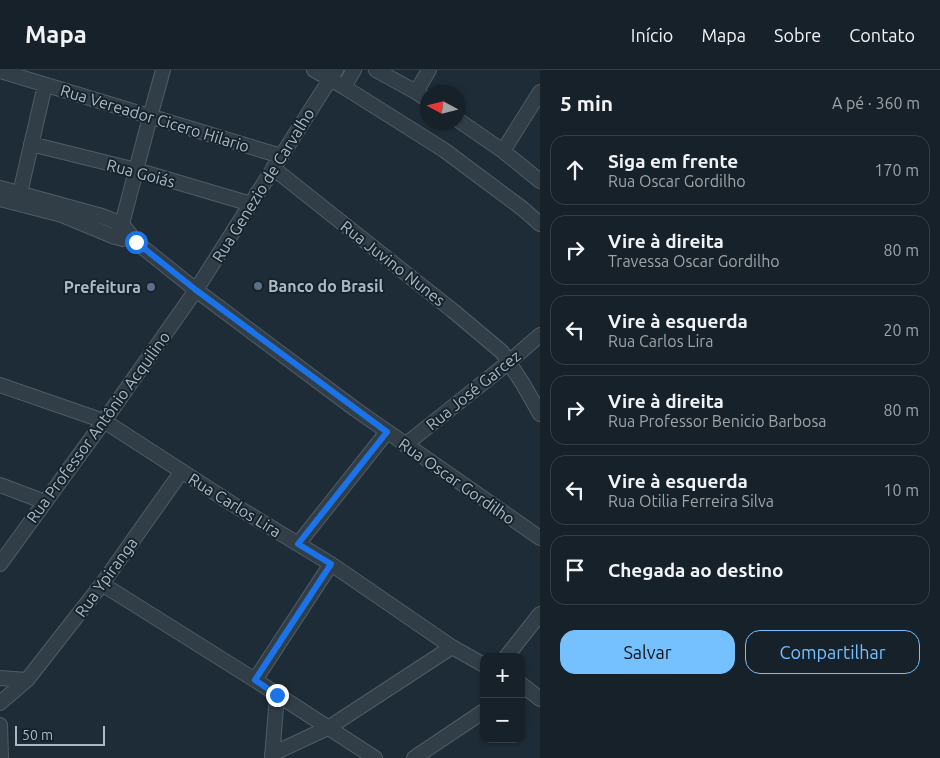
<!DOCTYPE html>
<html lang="pt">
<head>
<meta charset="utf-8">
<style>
  body { margin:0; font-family:Ubuntu,sans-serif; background:#1f2931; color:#f1f3f6 }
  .controls { position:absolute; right:15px; bottom:15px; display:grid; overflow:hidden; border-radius:10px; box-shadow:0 1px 4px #0004 }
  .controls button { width:45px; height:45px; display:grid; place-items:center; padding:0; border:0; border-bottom:1px solid #353e46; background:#162129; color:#f1f3f6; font:25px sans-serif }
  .compass { position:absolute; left:420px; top:15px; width:45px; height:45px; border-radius:50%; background:#162129; box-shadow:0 1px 4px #0004; rotate:277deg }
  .scale { position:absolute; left:15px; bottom:12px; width:90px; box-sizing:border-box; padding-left:5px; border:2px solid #aab9c5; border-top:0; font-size:14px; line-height:18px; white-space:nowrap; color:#aab9c5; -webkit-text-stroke:4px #17232c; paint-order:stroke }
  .stop { position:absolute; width:15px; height:15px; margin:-11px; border:4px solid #1a73e8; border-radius:50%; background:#fff }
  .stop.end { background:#1a73e8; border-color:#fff; box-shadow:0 1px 5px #0008 }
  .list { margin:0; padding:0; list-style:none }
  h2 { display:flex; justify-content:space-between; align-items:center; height:65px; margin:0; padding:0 20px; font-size:21px }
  h2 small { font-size:16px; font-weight:400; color:#9ea3a8 }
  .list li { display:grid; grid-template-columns:32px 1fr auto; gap:15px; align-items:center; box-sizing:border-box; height:70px; margin:0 10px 10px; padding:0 10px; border:1px solid #353e46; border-radius:15px }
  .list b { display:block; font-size:19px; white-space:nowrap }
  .list p { margin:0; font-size:16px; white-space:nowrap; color:#9ea3a8 }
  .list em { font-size:16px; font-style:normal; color:#9ea3a8 }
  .actions { display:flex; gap:10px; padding:15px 20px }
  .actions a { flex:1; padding:11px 0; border:1px solid #75c0ff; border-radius:15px; text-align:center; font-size:18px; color:#75c0ff }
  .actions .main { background:#75c0ff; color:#111 }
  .icon { flex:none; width:28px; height:28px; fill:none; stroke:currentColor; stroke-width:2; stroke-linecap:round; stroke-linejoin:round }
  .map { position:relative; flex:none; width:540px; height:688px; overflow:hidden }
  header { display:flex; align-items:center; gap:30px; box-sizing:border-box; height:70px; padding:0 25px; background:#162129; border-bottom:1px solid #353e46 }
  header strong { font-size:24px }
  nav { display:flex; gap:28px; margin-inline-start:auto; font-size:18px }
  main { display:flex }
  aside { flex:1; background:#162129 }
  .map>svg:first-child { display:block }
</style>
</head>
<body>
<header>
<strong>Mapa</strong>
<nav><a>Início</a><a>Mapa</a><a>Sobre</a><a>Contato</a></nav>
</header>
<main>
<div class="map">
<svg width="540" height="688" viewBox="0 0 540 688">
  <rect width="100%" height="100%" fill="#1d2c37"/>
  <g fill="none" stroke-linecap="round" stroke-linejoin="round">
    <g stroke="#4e5c66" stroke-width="16">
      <path id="minor" d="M 314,0 L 344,17 L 444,80 L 523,139 L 540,154
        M 376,0 L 416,22 L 428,30
        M 0,1 L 281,86
        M 344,17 L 354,0
        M 416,22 L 429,0
        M 458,50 L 503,81 L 540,111
        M 31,74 L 136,100 L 251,134
        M 503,81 L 540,22
        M 273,98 L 452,240 L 502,282 L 523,314 L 540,344
        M 0,118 L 102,146 L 122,154 L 136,172 L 196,220 L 355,339 L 540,468
        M 20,123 L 45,15
        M 0,129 L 62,145 L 115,167 L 123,169
        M 115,167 L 122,154 L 150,47 L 163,0
        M 0,315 L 104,351 L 234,435 L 331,494 L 452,577 L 484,595
        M 405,375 L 509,292 L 540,265
        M 0,415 L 45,432
        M 298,474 L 387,362
        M 0,494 L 104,351 L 196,220 L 336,0
        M 102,514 L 255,610 L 375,688
        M 506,587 L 540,544
        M 0,608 L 27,610
        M 255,610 L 331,494
        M 521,614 L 540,629
        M 0,633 L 27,610 L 102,514 L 182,401
        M 0,655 L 1,688
        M 272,684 L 328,658 L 452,577
        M 272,688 L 277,625
        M 414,688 L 484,641"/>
    </g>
    <use href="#minor" stroke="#313e48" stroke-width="14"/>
  </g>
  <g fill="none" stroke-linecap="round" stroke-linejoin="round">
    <path stroke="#1a73e8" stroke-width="6" d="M 136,172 L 196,220 L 387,362 L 298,474 L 331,494 L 255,610 L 277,625"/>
  </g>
  <g fill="#5c6f8a" stroke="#17232c" stroke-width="2">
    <circle cx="258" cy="216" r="5"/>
    <circle cx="151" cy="217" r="5"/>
  </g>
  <g text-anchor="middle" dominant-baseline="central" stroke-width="4" stroke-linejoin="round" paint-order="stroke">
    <g font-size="16" fill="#aab9c5" stroke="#17232c">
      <text transform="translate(155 48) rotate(17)">Rua Vereador Cicero Hilario</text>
      <text transform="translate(141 103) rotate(15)">Rua Goiás</text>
      <text transform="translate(263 115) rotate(-58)">Rua Genezio de Carvalho</text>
      <text transform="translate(393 193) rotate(38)">Rua Juvino Nunes</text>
      <text transform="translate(473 320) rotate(-39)">Rua José Garcez</text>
      <text transform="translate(98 357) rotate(-54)">Rua Professor Antônio Acquilino</text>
      <text transform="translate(457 411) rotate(35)">Rua Oscar Gordilho</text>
      <text transform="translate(235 435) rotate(32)">Rua Carlos Lira</text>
      <text transform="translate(106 507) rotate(-54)">Rua Ypiranga</text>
    </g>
    <g font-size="16" font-weight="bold" fill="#aab9c5" stroke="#17232c" text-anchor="start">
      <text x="268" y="216">Banco do Brasil</text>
      <text x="141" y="217" text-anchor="end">Prefeitura</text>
    </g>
  </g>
</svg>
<div class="controls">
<button>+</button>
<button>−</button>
</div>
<svg class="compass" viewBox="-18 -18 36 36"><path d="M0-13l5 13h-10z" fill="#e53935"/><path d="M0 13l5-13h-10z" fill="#9ea3a8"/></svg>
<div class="scale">50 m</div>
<div class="stop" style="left:136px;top:172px"></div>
<div class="stop end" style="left:277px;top:625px"></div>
</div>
<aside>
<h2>5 min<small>A pé · 360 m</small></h2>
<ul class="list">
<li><svg class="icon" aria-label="ahead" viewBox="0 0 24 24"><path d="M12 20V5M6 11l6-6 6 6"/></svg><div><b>Siga em frente</b><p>Rua Oscar Gordilho</p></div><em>170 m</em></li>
<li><svg class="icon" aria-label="right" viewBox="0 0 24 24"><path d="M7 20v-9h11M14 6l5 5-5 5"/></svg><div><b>Vire à direita</b><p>Travessa Oscar Gordilho</p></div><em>80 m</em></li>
<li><svg class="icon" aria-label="left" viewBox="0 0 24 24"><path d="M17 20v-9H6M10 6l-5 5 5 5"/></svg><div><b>Vire à esquerda</b><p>Rua Carlos Lira</p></div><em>20 m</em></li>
<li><svg class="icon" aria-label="right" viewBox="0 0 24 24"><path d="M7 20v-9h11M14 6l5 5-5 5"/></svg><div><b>Vire à direita</b><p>Rua Professor Benicio Barbosa</p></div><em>80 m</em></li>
<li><svg class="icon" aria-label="left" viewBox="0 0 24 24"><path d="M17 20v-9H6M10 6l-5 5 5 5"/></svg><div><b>Vire à esquerda</b><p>Rua Otilia Ferreira Silva</p></div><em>10 m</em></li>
<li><svg class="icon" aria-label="arrive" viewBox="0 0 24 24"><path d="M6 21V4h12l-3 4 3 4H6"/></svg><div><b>Chegada ao destino</b></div></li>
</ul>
<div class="actions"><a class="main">Salvar</a><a>Compartilhar</a></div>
</aside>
</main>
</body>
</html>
